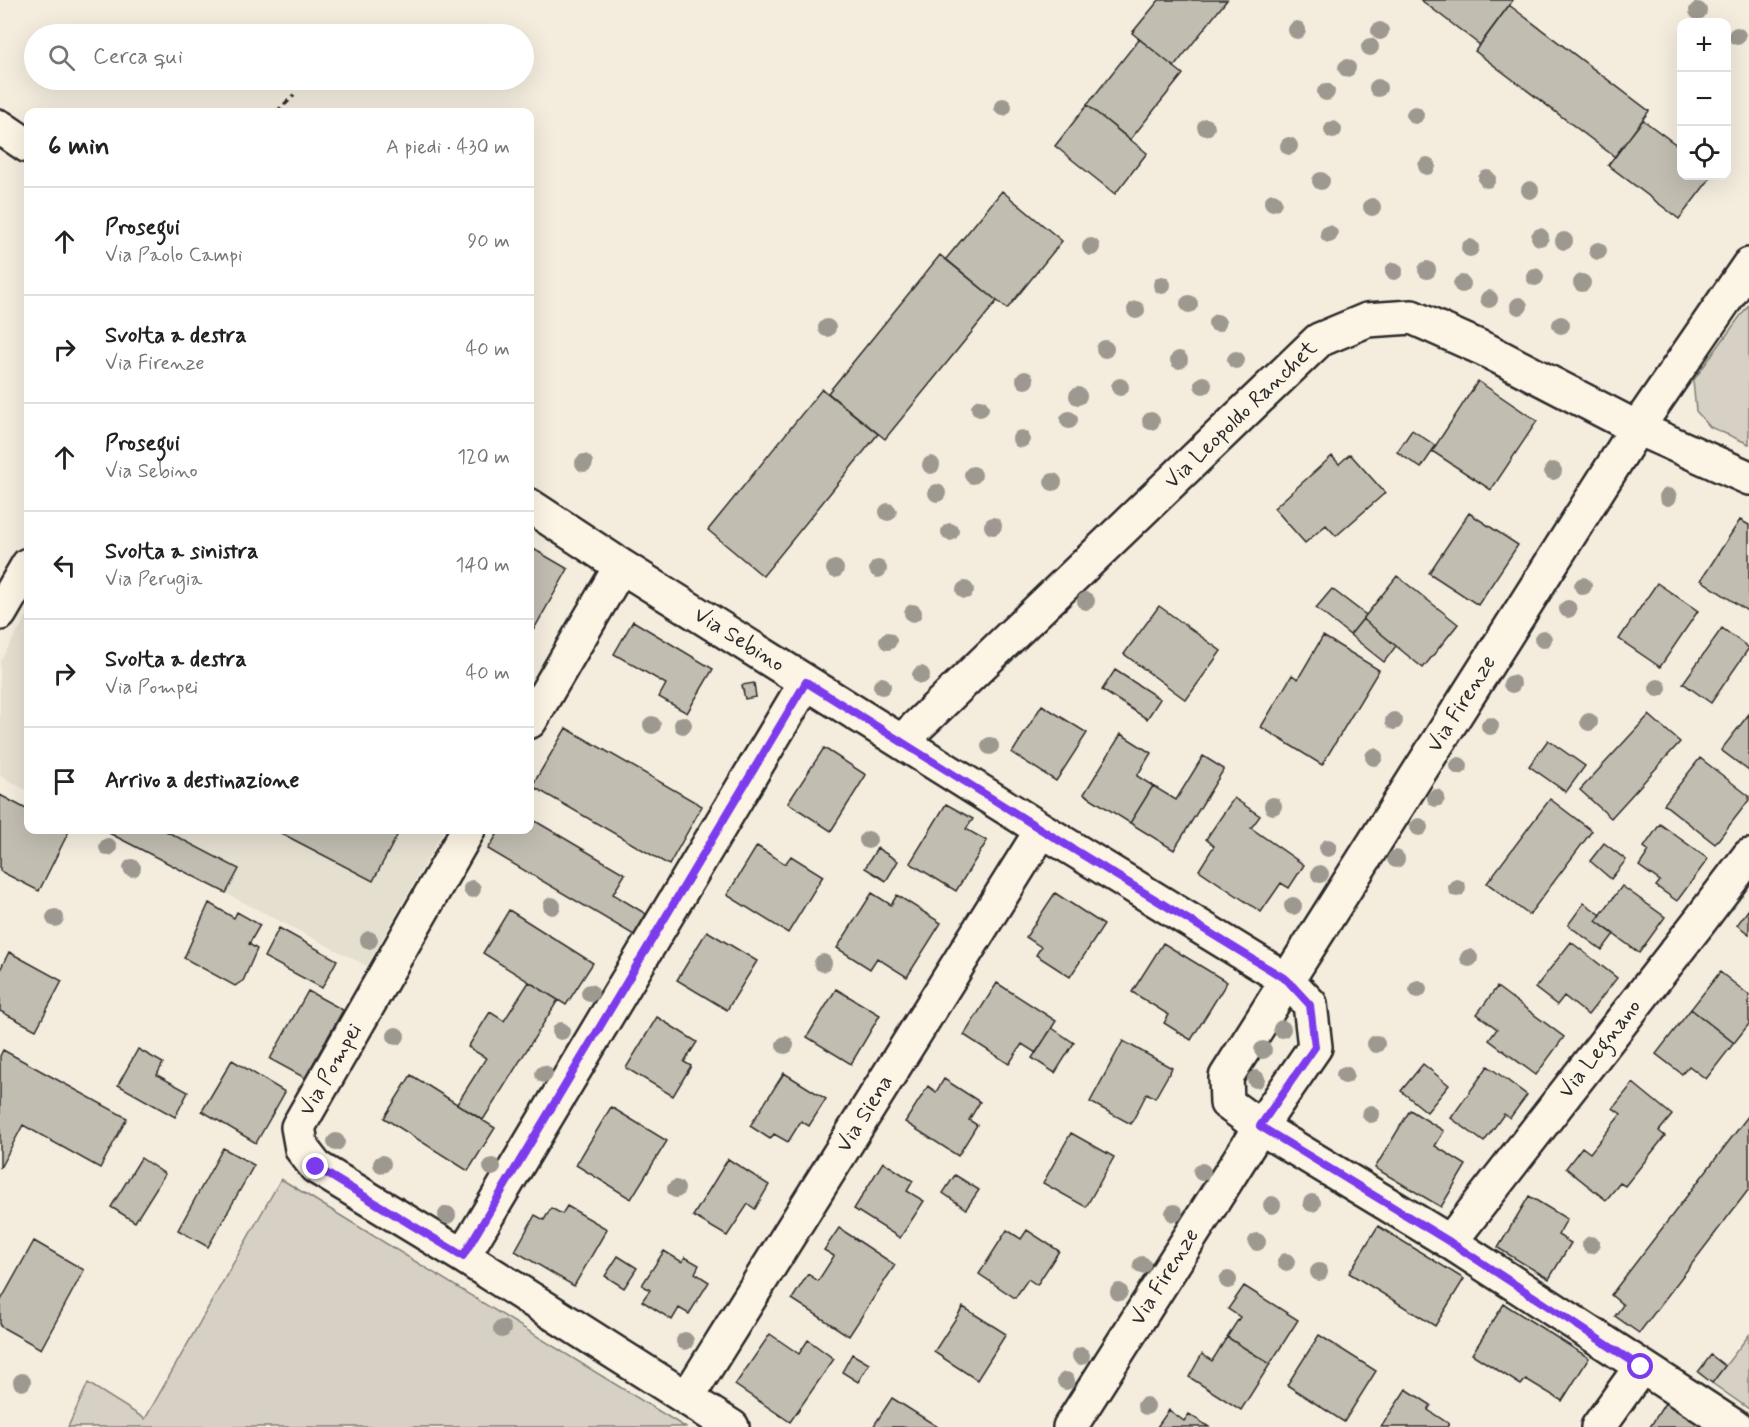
<!DOCTYPE html>
<html lang="it">
<head>
<meta charset="utf-8">
<style>
  body { margin:0; font-family:Mynerve,sans-serif; background:#f6f6f6; color:#222 }
  .controls { position:absolute; right:18px; top:18px; display:grid; overflow:hidden; border-radius:12px; box-shadow:0 6px 24px #0002 }
  .controls button { width:54px; height:54px; display:grid; place-items:center; padding:0; border:0; border-bottom:2px solid #e0e0e0; background:#fff; color:#222; font:30px sans-serif }
  .stop { position:absolute; width:18px; height:18px; margin:-14px; border:4px solid #7c3aed; border-radius:50%; background:#fff }
  .stop.end { background:#7c3aed; border-color:#fff; box-shadow:0 2px 6px #0008 }
  .list { margin:0; padding:0; list-style:none }
  h2 { display:flex; justify-content:space-between; align-items:center; height:78px; margin:0; padding:0 24px; font-size:26px }
  h2 small { font-size:20px; font-weight:400; color:#767676 }
  .list li { display:grid; grid-template-columns:39px 1fr auto; gap:18px; align-items:center; box-sizing:border-box; height:108px; padding:0 24px; border-top:2px solid #e0e0e0 }
  .list b { display:block; font-size:22px; white-space:nowrap }
  .list p { margin:0; font-size:20px; white-space:nowrap; color:#767676 }
  .list em { font-size:20px; font-style:normal; color:#767676 }
  .icon { flex:none; width:33px; height:33px; fill:none; stroke:currentColor; stroke-width:2; stroke-linecap:round; stroke-linejoin:round }
  .map { position:relative; flex:none; width:1749px; height:1427px; overflow:hidden }
  .search { position:absolute; background:#fff; box-shadow:0 6px 24px #0002; left:24px; top:24px; width:510px; height:66px; display:flex; align-items:center; gap:15px; box-sizing:border-box; padding:0 21px; border-radius:33px; color:#767676; font-size:22px }
  .panel { position:absolute; background:#fff; box-shadow:0 6px 24px #0002; left:24px; top:108px; width:510px; height:726px; border-radius:12px }
  .map>svg:first-child { display:block }
</style>
</head>
<body>
<div class="map">
<svg width="1749" height="1427" viewBox="0 0 1749 1427">
  <rect width="100%" height="100%" fill="#f4edde"/>
  <filter id="ink" filterUnits="userSpaceOnUse"><feTurbulence type="fractalNoise" baseFrequency=".0167" numOctaves="2"/><feDisplacementMap in="SourceGraphic" scale="12" xChannelSelector="R" yChannelSelector="G"/><feConvolveMatrix kernelMatrix="1 2 1 2 8 2 1 2 1" color-interpolation-filters="sRGB"/></filter>
  <g filter="url(#ink)">
    <path fill="#e5dfd0" d="M 28,614 L 28,791 L 0,776 L 0,661 Z
      M 103,830 L 444,830 L 367,966 Z"/>
    <path fill="#d6d1c4" stroke="#807e78" stroke-width="1.5" d="M 1749,304 L 1749,444 L 1710,427 L 1696,411 L 1693,381 Z
      M 281,1179 L 685,1427 L 68,1427 L 88,1383 L 145,1419 Z
      M 1749,1335 L 1749,1409 L 1712,1383 Z"/>
    <path fill="#c2bdb1" stroke="#2b2b2b" stroke-width="1.5" d="M 1159,0 L 1227,0 L 1174,67 L 1132,33 Z
      M 1421,0 L 1513,0 L 1480,45 Z
      M 1509,5 L 1649,111 L 1615,157 L 1475,51 Z
      M 1139,39 L 1183,74 L 1130,140 L 1087,105 Z
      M 1087,105 L 1147,153 L 1115,194 L 1055,146 Z
      M 1643,120 L 1682,149 L 1682,176 L 1712,176 L 1679,219 L 1608,165 Z
      M 1002,191 L 1062,241 L 1007,309 L 946,259 Z
      M 940,255 L 997,301 L 885,439 L 828,393 Z
      M 1478,381 L 1537,421 L 1491,490 L 1432,451 Z
      M 822,389 L 878,434 L 763,576 L 708,530 Z
      M 1412,430 L 1436,446 L 1421,468 L 1397,452 Z
      M 1350,454 L 1385,493 L 1336,536 L 1326,525 L 1305,543 L 1274,508 L 1332,456 L 1339,464 Z
      M 1469,513 L 1518,545 L 1478,605 L 1429,573 Z
      M 1740,520 L 1749,525 L 1749,612 L 1701,580 Z
      M 530,547 L 568,569 L 534,629 L 530,627 Z
      M 1397,576 L 1458,624 L 1423,668 L 1363,619 Z
      M 1657,583 L 1698,611 L 1660,667 L 1619,639 Z
      M 1332,589 L 1366,615 L 1350,635 L 1316,608 Z
      M 1159,606 L 1221,651 L 1186,700 L 1124,654 Z
      M 1363,619 L 1396,646 L 1384,662 L 1350,635 Z
      M 633,621 L 713,669 L 687,713 L 659,697 L 666,684 L 614,654 Z
      M 1722,628 L 1749,648 L 1711,703 L 1683,683 Z
      M 1323,636 L 1379,670 L 1322,765 L 1261,727 L 1292,675 L 1298,679 Z
      M 1115,670 L 1160,699 L 1147,719 L 1102,690 Z
      M 754,683 L 756,697 L 745,699 L 742,685 Z
      M 1042,705 L 1087,733 L 1056,781 L 1012,753 Z
      M 1749,714 L 1749,771 L 1721,750 Z
      M 1649,715 L 1680,742 L 1611,818 L 1580,790 Z
      M 566,728 L 702,806 L 669,865 L 532,786 Z
      M 1121,734 L 1151,753 L 1137,776 L 1153,786 L 1130,823 L 1084,794 Z
      M 1548,740 L 1585,766 L 1566,792 L 1529,766 Z
      M 824,748 L 866,775 L 831,831 L 788,803 Z
      M 1203,756 L 1224,769 L 1174,850 L 1130,823 L 1153,786 L 1176,800 Z
      M 1700,758 L 1749,796 L 1749,800 L 1715,844 L 1664,804 Z
      M 0,795 L 28,810 L 28,830 L 67,830 L 69,831 L 39,891 L 0,871 Z
      M 1234,798 L 1260,816 L 1251,828 L 1304,865 L 1289,888 L 1281,883 L 1261,912 L 1199,870 L 1214,846 L 1206,839 Z
      M 1550,799 L 1592,831 L 1529,915 L 1487,883 Z
      M 946,804 L 973,819 L 966,829 L 987,841 L 956,891 L 910,863 Z
      M 530,818 L 625,874 L 613,894 L 646,914 L 634,935 L 488,849 L 500,830 L 530,830 Z
      M 1660,824 L 1708,859 L 1677,901 L 1656,886 L 1660,881 L 1639,866 L 1649,851 L 1644,847 Z
      M 103,830 L 164,830 L 239,869 L 226,893 Z
      M 275,830 L 400,830 L 373,881 Z
      M 1604,843 L 1626,860 L 1611,879 L 1590,861 Z
      M 757,846 L 785,864 L 791,856 L 823,876 L 788,933 L 727,895 Z
      M 877,848 L 898,861 L 886,881 L 865,868 Z
      M 1622,886 L 1665,917 L 1639,953 L 1596,921 Z
      M 872,893 L 891,905 L 897,895 L 941,923 L 907,977 L 877,958 L 870,969 L 837,948 Z
      M 1055,893 L 1104,925 L 1070,977 L 1036,955 L 1041,947 L 1026,937 Z
      M 209,903 L 234,918 L 237,912 L 260,925 L 249,944 L 257,949 L 243,981 L 235,986 L 184,958 Z
      M 1584,903 L 1601,915 L 1596,921 L 1614,934 L 1602,950 L 1568,925 Z
      M 1749,909 L 1749,934 L 1737,925 Z
      M 509,910 L 593,963 L 566,1005 L 483,953 Z
      M 279,928 L 337,960 L 322,988 L 264,957 Z
      M 707,931 L 757,961 L 727,1010 L 677,980 Z
      M 1571,942 L 1617,978 L 1588,1015 L 1564,996 L 1557,1005 L 1535,988 Z
      M 1163,943 L 1227,982 L 1191,1040 L 1164,1023 L 1169,1015 L 1132,992 Z
      M 9,952 L 62,981 L 36,1030 L 0,1011 L 0,970 Z
      M 1720,972 L 1749,995 L 1749,1024 L 1734,1043 L 1691,1009 Z
      M 529,982 L 558,1000 L 483,1120 L 457,1104 L 486,1058 L 468,1047 L 490,1012 L 504,1021 Z
      M 997,983 L 1056,1021 L 1036,1053 L 1022,1044 L 1009,1064 L 964,1035 Z
      M 1497,987 L 1564,1037 L 1536,1075 L 1489,1040 L 1497,1029 L 1477,1014 Z
      M 836,989 L 880,1015 L 851,1064 L 807,1037 Z
      M 308,991 L 343,1010 L 305,1078 L 270,1059 Z
      M 1691,1009 L 1734,1043 L 1706,1079 L 1689,1066 L 1682,1074 L 1656,1054 Z
      M 657,1017 L 697,1042 L 684,1062 L 691,1066 L 673,1096 L 626,1068 Z
      M 1052,1028 L 1074,1043 L 1055,1073 L 1032,1058 Z
      M 1123,1041 L 1172,1068 L 1155,1098 L 1147,1093 L 1131,1124 L 1090,1102 Z
      M 138,1049 L 163,1063 L 157,1075 L 188,1092 L 175,1117 L 118,1085 Z
      M 3,1050 L 127,1118 L 100,1168 L 23,1125 L 0,1168 L 0,1056 Z
      M 232,1060 L 285,1092 L 256,1143 L 202,1111 Z
      M 1423,1064 L 1449,1085 L 1427,1112 L 1401,1091 Z
      M 1488,1066 L 1527,1095 L 1510,1118 L 1504,1114 L 1484,1142 L 1451,1118 Z
      M 784,1073 L 826,1099 L 809,1126 L 801,1121 L 788,1142 L 774,1134 L 770,1139 L 750,1126 Z
      M 411,1075 L 495,1128 L 468,1171 L 384,1118 Z
      M 944,1079 L 980,1102 L 969,1120 L 977,1125 L 958,1156 L 905,1122 L 928,1086 L 936,1092 Z
      M 1633,1083 L 1672,1115 L 1659,1131 L 1665,1136 L 1625,1186 L 1620,1183 L 1606,1200 L 1566,1168 L 1582,1147 L 1590,1153 L 1621,1114 L 1613,1108 Z
      M 611,1107 L 667,1141 L 631,1199 L 576,1165 Z
      M 1410,1110 L 1444,1131 L 1435,1146 L 1466,1165 L 1441,1207 L 1375,1168 Z
      M 1749,1115 L 1749,1189 L 1639,1333 L 1615,1316 L 1623,1305 L 1611,1295 Z
      M 1071,1133 L 1114,1157 L 1086,1207 L 1043,1183 Z
      M 223,1148 L 254,1165 L 208,1247 L 178,1230 Z
      M 141,1158 L 165,1174 L 135,1222 L 111,1207 Z
      M 728,1159 L 769,1185 L 755,1209 L 748,1204 L 727,1236 L 693,1216 Z
      M 883,1162 L 913,1181 L 907,1191 L 924,1201 L 900,1238 L 854,1209 Z
      M 955,1175 L 979,1190 L 966,1209 L 943,1193 Z
      M 1529,1196 L 1567,1219 L 1558,1235 L 1571,1243 L 1549,1279 L 1498,1248 Z
      M 567,1206 L 607,1229 L 574,1286 L 515,1251 L 535,1215 L 544,1220 L 551,1208 L 562,1214 Z
      M 1378,1226 L 1464,1279 L 1435,1326 L 1349,1273 Z
      M 839,1228 L 895,1265 L 849,1336 L 792,1299 L 808,1274 L 818,1281 L 834,1256 L 824,1250 Z
      M 1007,1230 L 1021,1239 L 1027,1230 L 1059,1251 L 1037,1285 L 1028,1279 L 1015,1298 L 979,1274 Z
      M 34,1241 L 84,1270 L 41,1349 L 0,1326 L 0,1302 Z
      M 664,1251 L 682,1262 L 685,1257 L 699,1265 L 695,1273 L 709,1282 L 689,1314 L 679,1308 L 672,1320 L 642,1301 L 650,1290 L 642,1285 Z
      M 618,1256 L 637,1268 L 624,1288 L 605,1276 Z
      M 1244,1286 L 1298,1320 L 1270,1364 L 1227,1337 L 1240,1317 L 1228,1309 Z
      M 1504,1304 L 1589,1358 L 1562,1401 L 1526,1379 L 1521,1385 L 1472,1354 Z
      M 963,1307 L 1006,1334 L 977,1380 L 934,1352 Z
      M 770,1334 L 799,1354 L 808,1340 L 834,1359 L 790,1422 L 735,1385 Z
      M 1319,1335 L 1376,1371 L 1344,1422 L 1287,1385 Z
      M 1227,1337 L 1270,1364 L 1241,1410 L 1189,1377 L 1202,1354 L 1212,1361 Z
      M 852,1354 L 869,1364 L 858,1382 L 842,1372 Z
      M 1711,1355 L 1725,1366 L 1712,1383 L 1698,1372 Z
      M 1406,1389 L 1431,1405 L 1428,1410 L 1449,1424 L 1447,1427 L 1381,1427 Z
      M 892,1398 L 938,1427 L 873,1427 Z
      M 1665,1403 L 1703,1427 L 1650,1427 Z
      M 1169,1410 L 1184,1421 L 1189,1414 L 1209,1427 L 1157,1427 Z"/>
    <g fill="none" stroke-linecap="round" stroke-linejoin="round">
      <g stroke="#2b2b2b" stroke-width="38">
        <path id="minor" d="M 0,127 L 28,146
          M 530,506 L 621,566 L 1042,830 L 1287,980 L 1310,1004 L 1315,1047 L 1260,1127 L 1070,1427
          M 0,613 L 28,565
          M 530,721 L 621,566
          M 902,741 L 1319,340 L 1367,320 L 1412,317 L 1486,350 L 1637,428 L 1749,478
          M 468,830 L 298,1127 L 302,1149 L 316,1167 L 463,1256 L 732,1427
          M 1450,1242 L 1699,922 L 1749,856
          M 463,1256 L 806,682
          M 687,1398 L 1042,830
          M 1598,1427 L 1641,1367
          M 1735,1427 L 1450,1242 L 1260,1127 L 1227,1103 L 1226,1077 L 1637,428 L 1749,265"/>
      </g>
      <path stroke="#2b2b2b" stroke-width="4" stroke-dasharray="6 4.5" stroke-linecap="butt" d="M 277,112 L 294,95"/>
      <use href="#minor" stroke="#fcf5e5" stroke-width="33"/>
    </g>
    <g fill="#9d9990">
      <circle cx="1698" cy="11" r="9"/>
      <circle cx="1297" cy="30" r="9"/>
      <circle cx="1380" cy="31" r="9"/>
      <circle cx="1737" cy="36" r="9"/>
      <circle cx="1370" cy="47" r="9"/>
      <circle cx="1347" cy="68" r="9"/>
      <circle cx="1378" cy="88" r="9"/>
      <circle cx="1326" cy="92" r="9"/>
      <circle cx="1003" cy="107" r="9"/>
      <circle cx="1415" cy="115" r="9"/>
      <circle cx="1206" cy="127" r="9"/>
      <circle cx="1333" cy="130" r="9"/>
      <circle cx="1289" cy="146" r="9"/>
      <circle cx="1427" cy="166" r="9"/>
      <circle cx="1487" cy="179" r="9"/>
      <circle cx="1321" cy="181" r="9"/>
      <circle cx="1530" cy="190" r="9"/>
      <circle cx="1273" cy="202" r="9"/>
      <circle cx="1372" cy="207" r="9"/>
      <circle cx="1329" cy="234" r="9"/>
      <circle cx="1540" cy="237" r="9"/>
      <circle cx="1564" cy="241" r="9"/>
      <circle cx="1091" cy="247" r="9"/>
      <circle cx="1470" cy="248" r="9"/>
      <circle cx="1598" cy="251" r="9"/>
      <circle cx="1427" cy="270" r="9"/>
      <circle cx="1394" cy="271" r="9"/>
      <circle cx="1535" cy="277" r="9"/>
      <circle cx="1582" cy="283" r="9"/>
      <circle cx="1462" cy="284" r="9"/>
      <circle cx="1162" cy="285" r="9"/>
      <circle cx="1489" cy="299" r="9"/>
      <circle cx="1189" cy="304" r="9"/>
      <circle cx="1519" cy="306" r="9"/>
      <circle cx="1136" cy="310" r="9"/>
      <circle cx="1217" cy="323" r="9"/>
      <circle cx="1561" cy="325" r="9"/>
      <circle cx="827" cy="328" r="9"/>
      <circle cx="1105" cy="349" r="9"/>
      <circle cx="1179" cy="360" r="9"/>
      <circle cx="1236" cy="360" r="9"/>
      <circle cx="1025" cy="380" r="9"/>
      <circle cx="1203" cy="385" r="9"/>
      <circle cx="1120" cy="387" r="9"/>
      <circle cx="1078" cy="396" r="9"/>
      <circle cx="980" cy="408" r="9"/>
      <circle cx="1069" cy="420" r="9"/>
      <circle cx="1151" cy="421" r="9"/>
      <circle cx="1021" cy="439" r="9"/>
      <circle cx="584" cy="463" r="9"/>
      <circle cx="931" cy="465" r="9"/>
      <circle cx="1553" cy="471" r="9"/>
      <circle cx="973" cy="475" r="9"/>
      <circle cx="1053" cy="482" r="9"/>
      <circle cx="937" cy="493" r="9"/>
      <circle cx="1668" cy="497" r="9"/>
      <circle cx="888" cy="512" r="9"/>
      <circle cx="993" cy="526" r="9"/>
      <circle cx="950" cy="532" r="9"/>
      <circle cx="835" cy="569" r="9"/>
      <circle cx="878" cy="569" r="9"/>
      <circle cx="1583" cy="586" r="9"/>
      <circle cx="965" cy="590" r="9"/>
      <circle cx="1086" cy="601" r="9"/>
      <circle cx="1568" cy="609" r="9"/>
      <circle cx="913" cy="613" r="9"/>
      <circle cx="1543" cy="639" r="9"/>
      <circle cx="888" cy="641" r="9"/>
      <circle cx="921" cy="675" r="9"/>
      <circle cx="1512" cy="684" r="9"/>
      <circle cx="882" cy="686" r="9"/>
      <circle cx="1658" cy="688" r="9"/>
      <circle cx="1394" cy="721" r="9"/>
      <circle cx="1589" cy="722" r="9"/>
      <circle cx="652" cy="725" r="9"/>
      <circle cx="683" cy="725" r="9"/>
      <circle cx="1490" cy="726" r="9"/>
      <circle cx="990" cy="746" r="9"/>
      <circle cx="1374" cy="757" r="9"/>
      <circle cx="1459" cy="766" r="9"/>
      <circle cx="1436" cy="798" r="9"/>
      <circle cx="1273" cy="806" r="9"/>
      <circle cx="1419" cy="827" r="9"/>
      <circle cx="868" cy="840" r="9"/>
      <circle cx="108" cy="847" r="9"/>
      <circle cx="1328" cy="848" r="9"/>
      <circle cx="1396" cy="859" r="9"/>
      <circle cx="132" cy="868" r="9"/>
      <circle cx="1320" cy="874" r="9"/>
      <circle cx="1457" cy="888" r="9"/>
      <circle cx="472" cy="889" r="9"/>
      <circle cx="552" cy="906" r="9"/>
      <circle cx="1293" cy="906" r="9"/>
      <circle cx="55" cy="918" r="9"/>
      <circle cx="369" cy="940" r="9"/>
      <circle cx="1469" cy="958" r="9"/>
      <circle cx="823" cy="963" r="9"/>
      <circle cx="1418" cy="989" r="9"/>
      <circle cx="590" cy="993" r="9"/>
      <circle cx="1282" cy="1029" r="9"/>
      <circle cx="561" cy="1031" r="9"/>
      <circle cx="396" cy="1036" r="9"/>
      <circle cx="1376" cy="1044" r="9"/>
      <circle cx="785" cy="1045" r="9"/>
      <circle cx="1263" cy="1050" r="9"/>
      <circle cx="544" cy="1074" r="9"/>
      <circle cx="1345" cy="1075" r="9"/>
      <circle cx="1256" cy="1079" r="9"/>
      <circle cx="1371" cy="1114" r="9"/>
      <circle cx="336" cy="1142" r="9"/>
      <circle cx="382" cy="1164" r="9"/>
      <circle cx="492" cy="1167" r="9"/>
      <circle cx="1202" cy="1172" r="9"/>
      <circle cx="676" cy="1189" r="9"/>
      <circle cx="1312" cy="1203" r="9"/>
      <circle cx="1272" cy="1205" r="9"/>
      <circle cx="1174" cy="1213" r="9"/>
      <circle cx="447" cy="1215" r="9"/>
      <circle cx="1257" cy="1242" r="9"/>
      <circle cx="1591" cy="1245" r="9"/>
      <circle cx="1286" cy="1262" r="9"/>
      <circle cx="1142" cy="1265" r="9"/>
      <circle cx="1319" cy="1272" r="9"/>
      <circle cx="1228" cy="1280" r="9"/>
      <circle cx="1119" cy="1292" r="9"/>
      <circle cx="502" cy="1329" r="9"/>
      <circle cx="685" cy="1341" r="9"/>
      <circle cx="1081" cy="1356" r="9"/>
      <circle cx="1066" cy="1381" r="9"/>
      <circle cx="22" cy="1382" r="9"/>
      <circle cx="1146" cy="1406" r="9"/>
    </g>
  </g>
  <g fill="none" stroke-linecap="round" stroke-linejoin="round" filter="url(#ink)">
    <path stroke="#7c3aed" stroke-width="8" d="M 316,1167 L 463,1256 L 806,682 L 1042,830 L 1287,980 L 1310,1005 L 1315,1047 L 1260,1126 L 1450,1242 L 1641,1367"/>
  </g>
  <g text-anchor="middle" dominant-baseline="central" stroke-width="4.5" stroke-linejoin="round" paint-order="stroke">
    <g font-size="22" fill="#2b2b2b" stroke="#fcf5e5">
      <text transform="translate(1241 415) rotate(-44)">Via Leopoldo Ranchet</text>
      <text transform="translate(739 640) rotate(32)">Via Sebino</text>
      <text transform="translate(1462 704) rotate(-58)">Via Firenze</text>
      <text transform="translate(1600 1049) rotate(-52)">Via Legnano</text>
      <text transform="translate(331 1070) rotate(-60)">Via Pompei</text>
      <text transform="translate(865 1114) rotate(-58)">Via Siena</text>
      <text transform="translate(1165 1277) rotate(-58)">Via Firenze</text>
    </g>
  </g>
</svg>
<div class="controls">
<button>+</button>
<button>−</button>
<button><svg class="icon" aria-label="locate" viewBox="0 0 24 24"><circle cx="12" cy="12" r="6"/><path d="M12 2v4M12 18v4M2 12h4M18 12h4"/></svg></button>
</div>
<div class="stop" style="left:1641px;top:1367px"></div>
<div class="stop end" style="left:316px;top:1167px"></div>
<div class="search"><svg class="icon" aria-label="search" viewBox="0 0 24 24"><circle cx="10" cy="10" r="6"/><path d="M15 15l6 6"/></svg>Cerca qui</div>
<section class="panel">
<h2>6 min<small>A piedi · 430 m</small></h2>
<ul class="list">
<li><svg class="icon" aria-label="ahead" viewBox="0 0 24 24"><path d="M12 20V5M6 11l6-6 6 6"/></svg><div><b>Prosegui</b><p>Via Paolo Campi</p></div><em>90 m</em></li>
<li><svg class="icon" aria-label="right" viewBox="0 0 24 24"><path d="M7 20v-9h11M14 6l5 5-5 5"/></svg><div><b>Svolta a destra</b><p>Via Firenze</p></div><em>40 m</em></li>
<li><svg class="icon" aria-label="ahead" viewBox="0 0 24 24"><path d="M12 20V5M6 11l6-6 6 6"/></svg><div><b>Prosegui</b><p>Via Sebino</p></div><em>120 m</em></li>
<li><svg class="icon" aria-label="left" viewBox="0 0 24 24"><path d="M17 20v-9H6M10 6l-5 5 5 5"/></svg><div><b>Svolta a sinistra</b><p>Via Perugia</p></div><em>140 m</em></li>
<li><svg class="icon" aria-label="right" viewBox="0 0 24 24"><path d="M7 20v-9h11M14 6l5 5-5 5"/></svg><div><b>Svolta a destra</b><p>Via Pompei</p></div><em>40 m</em></li>
<li><svg class="icon" aria-label="arrive" viewBox="0 0 24 24"><path d="M6 21V4h12l-3 4 3 4H6"/></svg><div><b>Arrivo a destinazione</b></div></li>
</ul>
</section>
</div>
</body>
</html>
